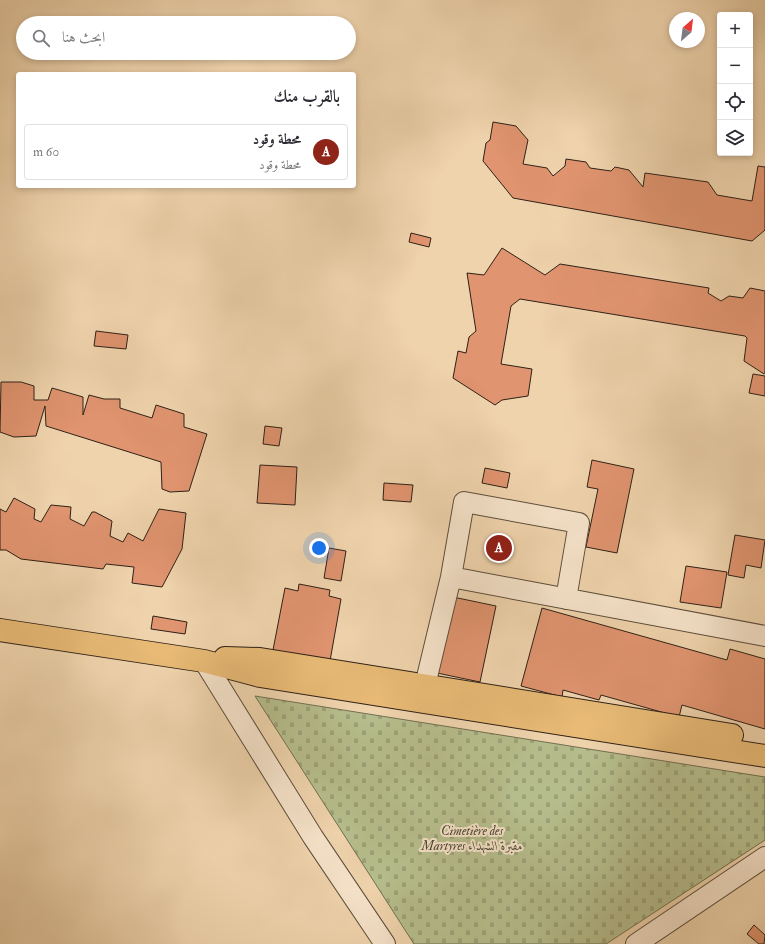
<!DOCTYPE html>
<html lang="ar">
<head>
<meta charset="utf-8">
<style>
  body { margin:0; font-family:"IM FELL Double Pica",Amiri,serif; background:#f2f2f3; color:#2b2b33; direction:rtl }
  .controls { position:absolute; right:12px; top:12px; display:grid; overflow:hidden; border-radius:4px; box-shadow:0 2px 6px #0003 }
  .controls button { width:36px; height:36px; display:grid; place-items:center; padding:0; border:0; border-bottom:1px solid #e1e1e2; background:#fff; color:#2b2b33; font:20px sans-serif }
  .compass { position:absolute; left:669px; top:12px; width:36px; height:36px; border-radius:50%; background:#fff; box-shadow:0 2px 6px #0003; rotate:28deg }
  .you { position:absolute; left:319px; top:548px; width:14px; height:14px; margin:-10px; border:3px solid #fff; border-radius:50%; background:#1a73e8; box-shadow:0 0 0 6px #1a73e833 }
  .badge { display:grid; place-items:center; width:26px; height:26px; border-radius:50%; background:#8f2418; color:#fff; font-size:13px; font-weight:700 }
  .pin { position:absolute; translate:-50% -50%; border:2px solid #fff; box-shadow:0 1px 4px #0006 }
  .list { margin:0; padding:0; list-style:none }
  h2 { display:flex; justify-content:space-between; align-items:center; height:52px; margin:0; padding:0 16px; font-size:17px }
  h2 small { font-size:13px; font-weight:400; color:#7c7c81 }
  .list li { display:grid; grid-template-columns:26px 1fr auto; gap:12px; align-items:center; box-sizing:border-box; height:56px; margin:0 8px 8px; padding:0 8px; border:1px solid #e1e1e2; border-radius:4px }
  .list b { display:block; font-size:15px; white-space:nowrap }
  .list p { margin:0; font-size:13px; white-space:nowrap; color:#7c7c81 }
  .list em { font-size:13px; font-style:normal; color:#7c7c81 }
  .icon { flex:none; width:22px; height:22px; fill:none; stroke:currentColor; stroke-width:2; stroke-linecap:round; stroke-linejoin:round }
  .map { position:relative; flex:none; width:765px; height:944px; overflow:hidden; direction:ltr }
  .search { position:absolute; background:#fff; box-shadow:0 2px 6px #0003; left:16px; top:16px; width:340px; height:44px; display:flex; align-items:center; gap:10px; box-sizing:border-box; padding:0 14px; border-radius:22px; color:#7c7c81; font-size:15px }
  .panel { position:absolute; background:#fff; box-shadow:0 2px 6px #0003; left:16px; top:72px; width:340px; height:116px; border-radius:4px; direction:rtl }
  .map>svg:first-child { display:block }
</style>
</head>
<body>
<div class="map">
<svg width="765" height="944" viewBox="0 0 765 944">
  <defs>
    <pattern id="cemetery-stones" width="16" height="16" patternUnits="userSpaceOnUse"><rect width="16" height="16" fill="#b6bd8c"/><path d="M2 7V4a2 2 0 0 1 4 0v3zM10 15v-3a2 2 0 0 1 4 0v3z" fill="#9da278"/></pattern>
  </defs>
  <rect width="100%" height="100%" fill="#efd3ac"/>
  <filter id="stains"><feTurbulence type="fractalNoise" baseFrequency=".005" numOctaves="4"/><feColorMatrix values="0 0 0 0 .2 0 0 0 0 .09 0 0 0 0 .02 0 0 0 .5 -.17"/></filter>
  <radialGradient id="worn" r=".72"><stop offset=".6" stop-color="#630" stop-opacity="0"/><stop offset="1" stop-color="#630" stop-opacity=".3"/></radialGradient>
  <path fill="url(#cemetery-stones)" stroke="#726f51" d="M 255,696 L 765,777 L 765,840 L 606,944 L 414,944 Z"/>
  <path fill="#e0946f" stroke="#2e2116" d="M 493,122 L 516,126 L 528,140 L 523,164 L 547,168 L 553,176 L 565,166 L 566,159 L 586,162 L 590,168 L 611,171 L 615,167 L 629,170 L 643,187 L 645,173 L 708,182 L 717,195 L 752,201 L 758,166 L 765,167 L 765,230 L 752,241 L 513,198 L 483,161 L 486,143 L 490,140 Z
    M 411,233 L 431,238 L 429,247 L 409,242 Z
    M 502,248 L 545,275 L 560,264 L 709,288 L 708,293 L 721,301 L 729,296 L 743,298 L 750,288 L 765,291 L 765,372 L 764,374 L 744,361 L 747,338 L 745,336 L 520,299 L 511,306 L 501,364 L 532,369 L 528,396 L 502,400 L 495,405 L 453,378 L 458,351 L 466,353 L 469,337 L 476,331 L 467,273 L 484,275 Z
    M 96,331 L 128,335 L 126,349 L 94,346 Z
    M 753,374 L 765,376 L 765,396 L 749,393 Z
    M 1,382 L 21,382 L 34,386 L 34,400 L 48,400 L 52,388 L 83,397 L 83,415 L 89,395 L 104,399 L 120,399 L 120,408 L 152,418 L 156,405 L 184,414 L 184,427 L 207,434 L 189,491 L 170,492 L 162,489 L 161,462 L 46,426 L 45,406 L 36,436 L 14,437 L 0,432 Z
    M 265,426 L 282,428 L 279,446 L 263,444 Z
    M 592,460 L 634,469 L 617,553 L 586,547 L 598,489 L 587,487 Z
    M 260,465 L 297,467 L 295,505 L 257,503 Z
    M 485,468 L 510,473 L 507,488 L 482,483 Z
    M 384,483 L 413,485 L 411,502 L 383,500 Z
    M 14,498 L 35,509 L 34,519 L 41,522 L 51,505 L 71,507 L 70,519 L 84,526 L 92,512 L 95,512 L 112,521 L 110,536 L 123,542 L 128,533 L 143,541 L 159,509 L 186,513 L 182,549 L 162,587 L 132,583 L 134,567 L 106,564 L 103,569 L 21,559 L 6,550 L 0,550 L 0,509 L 6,512 Z
    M 735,535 L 765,540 L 761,568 L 746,565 L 744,578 L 728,575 Z
    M 329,548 L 346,551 L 341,581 L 324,578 Z
    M 686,566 L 727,572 L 721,608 L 680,602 Z
    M 299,584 L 330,590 L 329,596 L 341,599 L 330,661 L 273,650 L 285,588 L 298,591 Z
    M 453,597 L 496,606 L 480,682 L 437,673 Z
    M 542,608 L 727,660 L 730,649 L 765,659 L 765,729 L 682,705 L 679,717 L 601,695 L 599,700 L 563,690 L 562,697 L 521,686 Z
    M 153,616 L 187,622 L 185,634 L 151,629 Z
    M 754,925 L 765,935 L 764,944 L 759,944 L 747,934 Z"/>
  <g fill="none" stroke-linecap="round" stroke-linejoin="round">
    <g stroke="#5e4e3c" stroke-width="22">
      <path id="minor" d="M 451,577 L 765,636
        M 204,661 L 313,837 L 385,944
        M 421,702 L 451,577 L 464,502 L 579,523 L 566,599
        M 636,944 L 765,857"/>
    </g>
    <g stroke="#2e2116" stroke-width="24">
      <path id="primary" d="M 0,630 L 204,661 L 260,676 L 765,756
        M 225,658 L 260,659 L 732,735"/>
    </g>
    <use href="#minor" stroke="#f5e2c9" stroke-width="20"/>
    <use href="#primary" stroke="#e8ba76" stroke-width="22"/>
  </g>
  <g text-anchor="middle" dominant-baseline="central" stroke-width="4" stroke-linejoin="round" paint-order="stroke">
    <g font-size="13" font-style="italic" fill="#504834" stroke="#f5e2c9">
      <text x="472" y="831">Cimetière des<tspan x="472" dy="15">Martyres مقبرة الشهداء</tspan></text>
    </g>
  </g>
  <rect width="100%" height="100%" filter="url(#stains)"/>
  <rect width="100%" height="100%" fill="url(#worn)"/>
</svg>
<div class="controls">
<button>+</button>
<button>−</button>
<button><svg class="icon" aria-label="locate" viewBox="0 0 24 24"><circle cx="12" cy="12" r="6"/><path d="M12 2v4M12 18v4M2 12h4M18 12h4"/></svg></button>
<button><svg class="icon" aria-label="layers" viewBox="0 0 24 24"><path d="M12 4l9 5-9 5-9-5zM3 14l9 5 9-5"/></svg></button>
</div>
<svg class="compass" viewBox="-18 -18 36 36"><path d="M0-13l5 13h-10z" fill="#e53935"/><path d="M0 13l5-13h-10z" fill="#7c7c81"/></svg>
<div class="you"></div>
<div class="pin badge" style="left:499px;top:548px">A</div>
<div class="search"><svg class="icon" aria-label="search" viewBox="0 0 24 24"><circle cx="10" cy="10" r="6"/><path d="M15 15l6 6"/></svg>ابحث هنا</div>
<section class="panel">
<h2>بالقرب منك<small></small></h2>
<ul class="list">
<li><span class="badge">A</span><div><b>محطة وقود</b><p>محطة وقود</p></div><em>60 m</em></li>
</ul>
</section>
</div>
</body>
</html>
